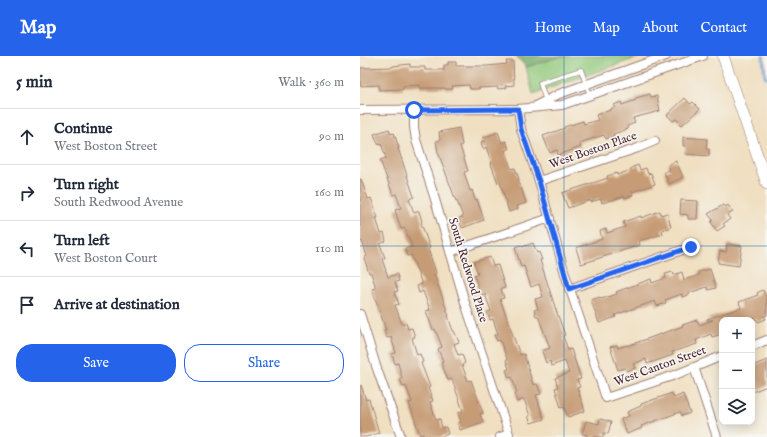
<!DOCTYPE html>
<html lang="en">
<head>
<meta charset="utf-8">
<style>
  body { margin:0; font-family:"IM FELL English",serif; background:#f6f6f7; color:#1f2937 }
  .controls { position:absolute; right:12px; bottom:12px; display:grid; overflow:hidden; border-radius:8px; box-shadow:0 2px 10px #0003 }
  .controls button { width:36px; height:36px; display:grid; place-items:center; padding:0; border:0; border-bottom:1px solid #e0e1e3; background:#fff; color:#1f2937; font:20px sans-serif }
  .stop { position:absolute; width:12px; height:12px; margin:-9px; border:3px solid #2563eb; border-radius:50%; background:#fff }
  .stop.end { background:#2563eb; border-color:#fff; box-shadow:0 1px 4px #0008 }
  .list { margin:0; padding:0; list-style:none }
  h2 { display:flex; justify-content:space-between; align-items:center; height:52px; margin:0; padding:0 16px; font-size:17px }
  h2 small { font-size:13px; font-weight:400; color:#747a83 }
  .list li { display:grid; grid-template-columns:26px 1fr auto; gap:12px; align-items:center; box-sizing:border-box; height:56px; padding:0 16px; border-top:1px solid #e0e1e3 }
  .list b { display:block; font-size:15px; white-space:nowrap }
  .list p { margin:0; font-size:13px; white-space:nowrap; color:#747a83 }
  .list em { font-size:13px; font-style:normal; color:#747a83 }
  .actions { display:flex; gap:8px; padding:12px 16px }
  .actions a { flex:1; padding:9px 0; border:1px solid #2563eb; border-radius:16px; text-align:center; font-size:14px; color:#2563eb }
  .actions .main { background:#2563eb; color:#fff }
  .icon { flex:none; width:22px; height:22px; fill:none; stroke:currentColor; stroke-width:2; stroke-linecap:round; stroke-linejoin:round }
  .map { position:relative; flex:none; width:407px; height:381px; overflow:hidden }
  header { display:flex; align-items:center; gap:24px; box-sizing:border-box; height:56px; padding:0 20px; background:#2563eb; color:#fff }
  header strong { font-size:19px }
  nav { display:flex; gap:22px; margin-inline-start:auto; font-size:14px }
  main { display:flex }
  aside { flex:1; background:#fff }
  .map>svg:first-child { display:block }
</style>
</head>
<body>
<header>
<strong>Map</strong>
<nav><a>Home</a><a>Map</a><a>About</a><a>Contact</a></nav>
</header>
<main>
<aside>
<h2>5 min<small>Walk · 360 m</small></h2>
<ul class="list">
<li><svg class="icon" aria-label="ahead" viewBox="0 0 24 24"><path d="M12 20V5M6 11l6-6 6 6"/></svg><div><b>Continue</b><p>West Boston Street</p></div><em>90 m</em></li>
<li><svg class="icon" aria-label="right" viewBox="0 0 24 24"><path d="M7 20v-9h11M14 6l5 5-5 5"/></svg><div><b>Turn right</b><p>South Redwood Avenue</p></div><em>160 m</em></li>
<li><svg class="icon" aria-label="left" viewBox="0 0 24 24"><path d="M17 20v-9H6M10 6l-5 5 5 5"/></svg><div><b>Turn left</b><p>West Boston Court</p></div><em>110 m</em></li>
<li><svg class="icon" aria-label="arrive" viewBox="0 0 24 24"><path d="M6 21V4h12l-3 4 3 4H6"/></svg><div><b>Arrive at destination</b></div></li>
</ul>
<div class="actions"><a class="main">Save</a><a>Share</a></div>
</aside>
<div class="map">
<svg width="407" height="381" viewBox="0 0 407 381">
  <rect width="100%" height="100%" fill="#f6f6f2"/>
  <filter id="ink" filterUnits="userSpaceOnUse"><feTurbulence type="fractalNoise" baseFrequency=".025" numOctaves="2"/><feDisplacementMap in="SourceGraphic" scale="8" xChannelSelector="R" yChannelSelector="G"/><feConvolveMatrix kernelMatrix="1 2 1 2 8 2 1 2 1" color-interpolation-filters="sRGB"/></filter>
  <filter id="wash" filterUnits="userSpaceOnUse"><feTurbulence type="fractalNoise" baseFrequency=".012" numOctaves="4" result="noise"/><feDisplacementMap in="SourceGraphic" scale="16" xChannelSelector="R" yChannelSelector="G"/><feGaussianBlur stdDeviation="0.9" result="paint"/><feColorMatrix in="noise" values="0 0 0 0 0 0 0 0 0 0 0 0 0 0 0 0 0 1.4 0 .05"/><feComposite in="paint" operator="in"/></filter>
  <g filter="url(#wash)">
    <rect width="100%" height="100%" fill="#f0dfc0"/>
    <path fill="#91c77a" stroke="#6e7352" d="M 202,0 L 282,0 L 173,38 L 166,11 Z"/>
    <path fill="#74ac6a" stroke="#5f664a" d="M 156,0 L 202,0 L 166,11 Z"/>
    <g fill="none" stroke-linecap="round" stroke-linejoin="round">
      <path stroke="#72a4dd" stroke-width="2.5" d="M 403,0 L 405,21 L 407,22"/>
    </g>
    <g id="blocks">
      <path fill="#c69c76" d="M 146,5 L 153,5 L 154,29 L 145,30 L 146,32 L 138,33 L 137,31 L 119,32 L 119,33 L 110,33 L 109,29 L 92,30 L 93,33 L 85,33 L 85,32 L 60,32 L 60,29 L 43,30 L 43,33 L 19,34 L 19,29 L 0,30 L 0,12 L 33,11 L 33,10 L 50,8 L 50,11 L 65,11 L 65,14 L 84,14 L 84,9 L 88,9 L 88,6 L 96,6 L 96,10 L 127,10 L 147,8 Z
        M 290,38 L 291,41 L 297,40 L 300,55 L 273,62 L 275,67 L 267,70 L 268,73 L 253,78 L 254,80 L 246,83 L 244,79 L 219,87 L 221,91 L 198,99 L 197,94 L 190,97 L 183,80 L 205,72 L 204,71 L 223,65 L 224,68 L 238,64 L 236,59 L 251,54 L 251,53 L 255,51 L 254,49 L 261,46 L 262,49 L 276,44 L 276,42 Z
        M 325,42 L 330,48 L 333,46 L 340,53 L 322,69 L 316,63 L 313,65 L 307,59 Z
        M 99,72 L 102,89 L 100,90 L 108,115 L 104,116 L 110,135 L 112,134 L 115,144 L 117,143 L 124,164 L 102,172 L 99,162 L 103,161 L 97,145 L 96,145 L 78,96 L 76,85 L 80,84 L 79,76 Z
        M 29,73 L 31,78 L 34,77 L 39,92 L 38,92 L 54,141 L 49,143 L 54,157 L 59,155 L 62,166 L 61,167 L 70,192 L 68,193 L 76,217 L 74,218 L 89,260 L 88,260 L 93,275 L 94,275 L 99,286 L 94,288 L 98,299 L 102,298 L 105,307 L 102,309 L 108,325 L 111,324 L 123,357 L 120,358 L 123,366 L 100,374 L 98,367 L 101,366 L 98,357 L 103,355 L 92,323 L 88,324 L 81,306 L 83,305 L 78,293 L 82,291 L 75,273 L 73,274 L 66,255 L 70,254 L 63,235 L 59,237 L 57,230 L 62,228 L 51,199 L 47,200 L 45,193 L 52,191 L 45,172 L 41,173 L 35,154 L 41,152 L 36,138 L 33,139 L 20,104 L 26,102 L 21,87 L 18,88 L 14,78 Z
        M 138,76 L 142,87 L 146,85 L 149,93 L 145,94 L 151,113 L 155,112 L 159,123 L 158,123 L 166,147 L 157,150 L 158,153 L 149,156 L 140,126 L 138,127 L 131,108 L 132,108 L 126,91 L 123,93 L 121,86 L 124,85 L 123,82 Z
        M 323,81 L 347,83 L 346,93 L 349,93 L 349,100 L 325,98 L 326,90 L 323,90 Z
        M 316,105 L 323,121 L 309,128 L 304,116 L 310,114 L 308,109 Z
        M 278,109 L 280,114 L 286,112 L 288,118 L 291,117 L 295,128 L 272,136 L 273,139 L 265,142 L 265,140 L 242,147 L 241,143 L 230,146 L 230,144 L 208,152 L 202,137 L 248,122 L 247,120 L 257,117 L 257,119 L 271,114 L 271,112 Z
        M 0,123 L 1,123 L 8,143 L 11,142 L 18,162 L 16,162 L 21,178 L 24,177 L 26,185 L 20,188 L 25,202 L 22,203 L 28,221 L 37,218 L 39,225 L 35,226 L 38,235 L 34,236 L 39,248 L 35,249 L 42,268 L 46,267 L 48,273 L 52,272 L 55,281 L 52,282 L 57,299 L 60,298 L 63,306 L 61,307 L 70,331 L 68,332 L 73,345 L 70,346 L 76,364 L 80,363 L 82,372 L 86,371 L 88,378 L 80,381 L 64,381 L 63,378 L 60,379 L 49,347 L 52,346 L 46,330 L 43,331 L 40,323 L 42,322 L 38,307 L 35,308 L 32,298 L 36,297 L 31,281 L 27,282 L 24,274 L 26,274 L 12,233 L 16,232 L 11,217 L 9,217 L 4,202 L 7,200 L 2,185 L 0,186 Z
        M 321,144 L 338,145 L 337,163 L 328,163 L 328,159 L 320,158 Z
        M 363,149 L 365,151 L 368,149 L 373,156 L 367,159 L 370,163 L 363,168 L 365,170 L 357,175 L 351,166 L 353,164 L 348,158 Z
        M 300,155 L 301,159 L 307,157 L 311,171 L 302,174 L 303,178 L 279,185 L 280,189 L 221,208 L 216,192 L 242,183 L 240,175 L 246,173 L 247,177 L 265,171 L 263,166 L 281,160 L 281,162 Z
        M 173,187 L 177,197 L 179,196 L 182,204 L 180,204 L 196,254 L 205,279 L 203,280 L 208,294 L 211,293 L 221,323 L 217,324 L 220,331 L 217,332 L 225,355 L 208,361 L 204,351 L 201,352 L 199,345 L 195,332 L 198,331 L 195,322 L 209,317 L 205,305 L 191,310 L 190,305 L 186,307 L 182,295 L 190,292 L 178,260 L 176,260 L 174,254 L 178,253 L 175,243 L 183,241 L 179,228 L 171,231 L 164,210 L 161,211 L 155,191 L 161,189 L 162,191 Z
        M 367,188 L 382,190 L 379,210 L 358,207 L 360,195 L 366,196 Z
        M 130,201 L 133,210 L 138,209 L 145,232 L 141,233 L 144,242 L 140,243 L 160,299 L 164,298 L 173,329 L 177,328 L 181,338 L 176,339 L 184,363 L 171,367 L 168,360 L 170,360 L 164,343 L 157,346 L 155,337 L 157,337 L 152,321 L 149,322 L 146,314 L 149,313 L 146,304 L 147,303 L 140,284 L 137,285 L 134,279 L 138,278 L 133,263 L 130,264 L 127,256 L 131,255 L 125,238 L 121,239 L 114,219 L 118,218 L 114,206 Z
        M 350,213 L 356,232 L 348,234 L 347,231 L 329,237 L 329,239 L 322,241 L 322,238 L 305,244 L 306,247 L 297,250 L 295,245 L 255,259 L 256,261 L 239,267 L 231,244 L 240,241 L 241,243 L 257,238 L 256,236 L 291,223 L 292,227 L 306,222 L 305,218 L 313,216 L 314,219 L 322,216 L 324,224 L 339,219 L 338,216 Z
        M 403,234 L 407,244 L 407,259 L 404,260 L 406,263 L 398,266 L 396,262 L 388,264 L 362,264 L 362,278 L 352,281 L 351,278 L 336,284 L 337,288 L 312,296 L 313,299 L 287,308 L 286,303 L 273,308 L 275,312 L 267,315 L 265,312 L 258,314 L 250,291 L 257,289 L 258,292 L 267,289 L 267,290 L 323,270 L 322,269 L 337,264 L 339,269 L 353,264 L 347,264 L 347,263 L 381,252 L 379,246 L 398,239 L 397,237 Z
        M 407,304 L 407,330 L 392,336 L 392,318 L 394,317 L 392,310 Z
        M 1,329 L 6,344 L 9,343 L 19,377 L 6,381 L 0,381 L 0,330 Z
        M 312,337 L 314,342 L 323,338 L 330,357 L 322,360 L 320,356 L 281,370 L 282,372 L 267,378 L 261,363 L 269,360 L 267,356 L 281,350 L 281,348 Z
        M 240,363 L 251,366 L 248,378 L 244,377 L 243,381 L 227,381 L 227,379 L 222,378 L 226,365 L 239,368 Z"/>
    </g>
  </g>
  <g filter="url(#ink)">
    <use href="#blocks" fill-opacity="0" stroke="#9d7f76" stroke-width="1"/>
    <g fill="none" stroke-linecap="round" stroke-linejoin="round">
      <g stroke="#9d7f76" stroke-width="5.5">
        <path id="lane" d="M 186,45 L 180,27 L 221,14 L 230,39"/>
      </g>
      <g stroke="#9d7f76" stroke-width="10">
        <path id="street" d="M 177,49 L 199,38 L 306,0
          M 158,53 L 161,73 L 179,125 L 205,218 L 246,342 L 315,319 L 362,300
          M 0,54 L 158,53 L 202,49 L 343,0
          M 54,54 L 54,71 L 56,84 L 74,140 L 106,250 L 149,378 L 140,381
          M 179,125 L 278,92 L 295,85
          M 90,196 L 190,162
          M 209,233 L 331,191
          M 0,258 L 16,310 L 41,381
          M 392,290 L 407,284
          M 334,311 L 357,381"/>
      </g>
      <g stroke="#9d7f76" stroke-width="12">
        <path id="secondary" d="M 363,0 L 407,128"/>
      </g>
      <use href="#lane" stroke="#fff" stroke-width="4"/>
      <use href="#street" stroke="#fff" stroke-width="8"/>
      <use href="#secondary" stroke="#fff" stroke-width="11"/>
    </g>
  </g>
  <g fill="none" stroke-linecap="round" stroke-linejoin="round" filter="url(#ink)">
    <path stroke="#2563eb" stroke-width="5" d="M 54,54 L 158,53 L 161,73 L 179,125 L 209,233 L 331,191"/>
  </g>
  <path fill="none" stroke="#1f6fb2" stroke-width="1" stroke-opacity="0.55" d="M 204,0 L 204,381M 0,190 L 407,190"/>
  <g text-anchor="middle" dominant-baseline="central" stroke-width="3" stroke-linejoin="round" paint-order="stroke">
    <g font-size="12" fill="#4a1f2b" stroke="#f6f6f2">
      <text transform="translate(233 94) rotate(-19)">West Boston Place</text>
      <text transform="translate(108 214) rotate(73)">South Redwood Place</text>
      <text transform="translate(300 310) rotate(-20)">West Canton Street</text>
    </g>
  </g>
</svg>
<div class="controls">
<button>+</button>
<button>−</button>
<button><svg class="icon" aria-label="layers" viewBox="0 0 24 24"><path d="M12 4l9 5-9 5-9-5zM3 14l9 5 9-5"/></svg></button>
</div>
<div class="stop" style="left:54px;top:54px"></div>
<div class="stop end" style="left:331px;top:191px"></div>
</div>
</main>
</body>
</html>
